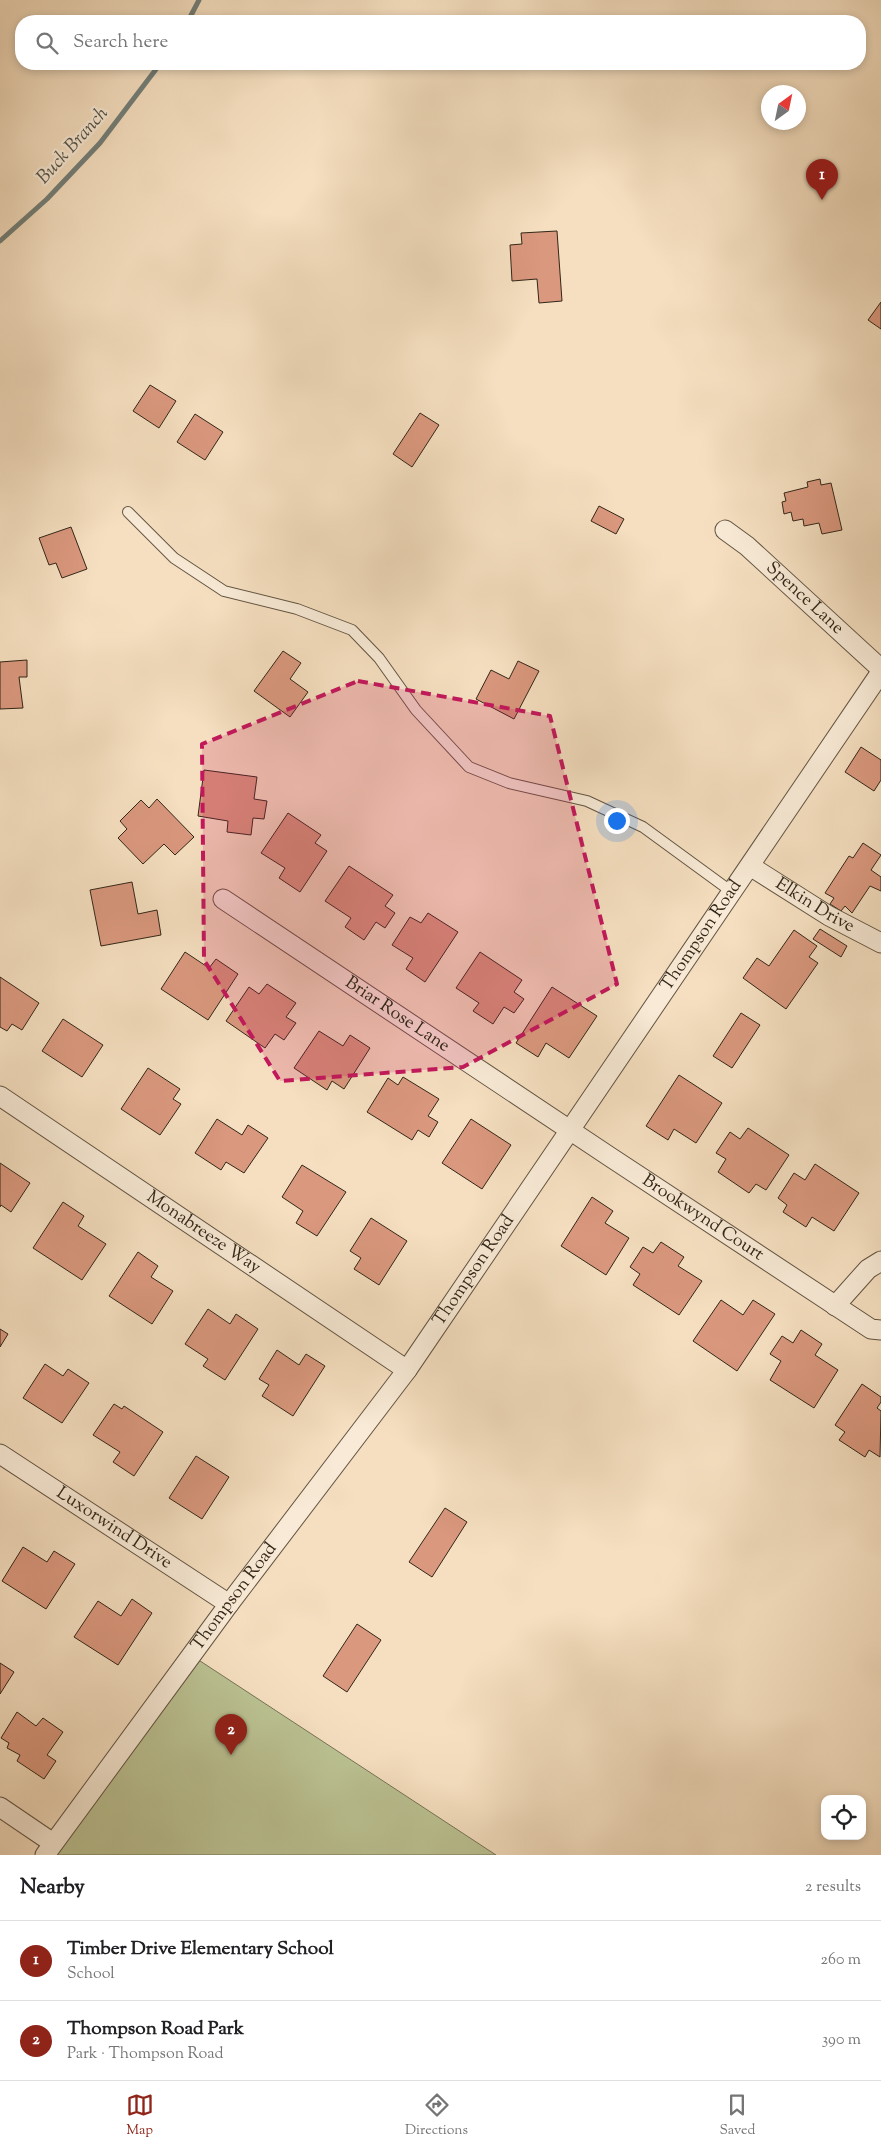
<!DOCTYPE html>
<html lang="en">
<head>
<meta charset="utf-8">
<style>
  body { margin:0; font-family:"Sorts Mill Goudy",serif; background:#f2f2f2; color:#202124 }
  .controls { position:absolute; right:15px; bottom:15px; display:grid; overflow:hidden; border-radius:10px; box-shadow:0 2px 8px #0003 }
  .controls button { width:45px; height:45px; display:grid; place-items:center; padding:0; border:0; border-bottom:1px solid #e0e0e0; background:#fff; color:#202124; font:25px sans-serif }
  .compass { position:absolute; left:761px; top:85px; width:45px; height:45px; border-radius:50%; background:#fff; box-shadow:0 2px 8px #0003; rotate:33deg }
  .you { position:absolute; left:616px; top:820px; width:18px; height:18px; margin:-12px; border:4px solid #fff; border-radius:50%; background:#1a73e8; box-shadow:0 0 0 8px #1a73e833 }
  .badge { display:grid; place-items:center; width:32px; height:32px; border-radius:50%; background:#8f2418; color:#fff; font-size:16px; font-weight:700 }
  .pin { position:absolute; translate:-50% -41px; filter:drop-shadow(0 1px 2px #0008) }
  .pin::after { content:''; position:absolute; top:26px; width:18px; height:15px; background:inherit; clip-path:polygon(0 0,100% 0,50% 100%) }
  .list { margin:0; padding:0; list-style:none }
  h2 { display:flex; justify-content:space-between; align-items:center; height:65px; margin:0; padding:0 20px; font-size:21px }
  h2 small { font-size:16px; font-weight:400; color:#757577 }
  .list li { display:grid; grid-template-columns:32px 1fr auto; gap:15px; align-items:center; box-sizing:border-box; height:80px; padding:0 20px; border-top:1px solid #e0e0e0 }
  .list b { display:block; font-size:19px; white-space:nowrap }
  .list p { margin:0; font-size:16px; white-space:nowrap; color:#757577 }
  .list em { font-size:16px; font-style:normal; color:#757577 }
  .icon { flex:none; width:28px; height:28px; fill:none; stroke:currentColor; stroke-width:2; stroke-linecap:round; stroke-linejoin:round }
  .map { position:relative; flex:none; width:881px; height:1855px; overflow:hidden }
  .search { position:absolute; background:#fff; box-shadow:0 2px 8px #0003; left:15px; right:15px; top:15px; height:55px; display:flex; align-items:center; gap:12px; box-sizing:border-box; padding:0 18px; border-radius:20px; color:#757577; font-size:19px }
  .sheet { height:225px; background:#fff }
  nav { display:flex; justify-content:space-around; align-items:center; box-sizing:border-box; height:70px; border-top:1px solid #e0e0e0; background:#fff; font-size:14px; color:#757577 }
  nav a { display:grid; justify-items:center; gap:2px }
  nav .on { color:#8f2418 }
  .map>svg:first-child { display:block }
</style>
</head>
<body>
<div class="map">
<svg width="881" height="1855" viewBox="0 0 881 1855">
  <rect width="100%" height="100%" fill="#f5dfc0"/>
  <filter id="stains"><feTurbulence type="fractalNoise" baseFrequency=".004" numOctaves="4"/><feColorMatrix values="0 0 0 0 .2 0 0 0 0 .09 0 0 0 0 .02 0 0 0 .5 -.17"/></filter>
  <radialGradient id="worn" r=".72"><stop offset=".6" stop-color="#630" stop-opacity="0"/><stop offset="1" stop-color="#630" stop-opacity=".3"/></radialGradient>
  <path fill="#bbc293" stroke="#767456" d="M 191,1655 L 496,1855 L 47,1855 Z"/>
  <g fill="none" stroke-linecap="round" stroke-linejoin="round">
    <path stroke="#737f79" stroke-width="5" d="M 188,21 L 199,0
      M 0,241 L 47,199 L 100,143 L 160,64"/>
  </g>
  <path fill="#da987e" stroke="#322618" d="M 557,231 L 562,301 L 539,303 L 537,279 L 512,281 L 510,245 L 522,244 L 521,233 Z
    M 881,302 L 881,329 L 868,320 Z
    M 150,385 L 176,401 L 159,428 L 133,411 Z
    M 420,413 L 439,425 L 412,467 L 393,454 Z
    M 195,414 L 223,432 L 205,460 L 177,442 Z
    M 820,479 L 821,485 L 831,483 L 842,530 L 822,534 L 819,523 L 804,526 L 803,519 L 793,521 L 791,512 L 784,514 L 782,502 L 786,501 L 784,493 L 808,487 L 807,482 Z
    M 599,506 L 624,519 L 616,534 L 591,521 Z
    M 71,527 L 87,569 L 62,578 L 56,563 L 49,565 L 39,538 Z
    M 283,651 L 301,663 L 290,679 L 308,692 L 290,717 L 254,691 Z
    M 27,660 L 27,677 L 19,677 L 23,708 L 0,709 L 0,662 Z
    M 518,661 L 539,671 L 514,719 L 476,699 L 491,670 L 509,679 Z
    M 861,747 L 881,760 L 881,780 L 874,791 L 845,772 Z
    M 204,770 L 257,777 L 254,799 L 267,801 L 264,819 L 253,818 L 251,835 L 227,832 L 228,821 L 198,816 Z
    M 157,799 L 194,837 L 175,855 L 164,844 L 143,864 L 118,838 L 127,829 L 120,821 L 141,800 L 149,808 Z
    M 288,813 L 321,835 L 315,843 L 327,851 L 300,892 L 279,878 L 285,868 L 261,853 Z
    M 863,843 L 881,855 L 871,870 L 881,877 L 881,891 L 870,886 L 852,913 L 845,906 L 841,911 L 830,904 L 834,898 L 825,893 L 849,856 L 853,858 Z
    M 349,866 L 393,895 L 385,906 L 395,913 L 385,928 L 376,922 L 364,940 L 345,927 L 351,918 L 325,901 Z
    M 132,882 L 138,914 L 157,910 L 161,935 L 101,946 L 90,890 Z
    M 428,913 L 458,932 L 425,982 L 406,969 L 413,958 L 392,945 L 410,917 L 421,923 Z
    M 820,929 L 847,946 L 841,957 L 813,939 Z
    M 794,930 L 817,946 L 809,957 L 818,963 L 786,1009 L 743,978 L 757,958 L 769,966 Z
    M 185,952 L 209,968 L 216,959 L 238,974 L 208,1020 L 161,989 Z
    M 480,952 L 522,980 L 514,992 L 524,999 L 514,1013 L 504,1007 L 493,1024 L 473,1011 L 479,1003 L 456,988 Z
    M 0,977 L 39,1003 L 22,1030 L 12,1024 L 7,1031 L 0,1027 Z
    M 267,984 L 296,1003 L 286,1017 L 296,1023 L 284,1040 L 275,1034 L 265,1048 L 226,1021 L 249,987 L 259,994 Z
    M 552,987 L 597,1016 L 569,1058 L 546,1043 L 538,1057 L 516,1043 Z
    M 741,1013 L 760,1025 L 732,1068 L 713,1056 Z
    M 63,1019 L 103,1045 L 82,1077 L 42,1051 Z
    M 319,1031 L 343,1046 L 350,1035 L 370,1048 L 344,1089 L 332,1081 L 327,1090 L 294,1068 Z
    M 148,1068 L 180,1089 L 173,1099 L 181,1104 L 160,1135 L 121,1109 Z
    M 679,1075 L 722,1103 L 696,1143 L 674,1129 L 668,1140 L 646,1126 Z
    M 403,1077 L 439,1099 L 428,1116 L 438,1122 L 429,1137 L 418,1130 L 412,1140 L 367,1112 L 388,1078 L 398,1085 Z
    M 217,1119 L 242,1135 L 248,1125 L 268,1138 L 244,1173 L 226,1162 L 221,1170 L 195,1153 Z
    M 471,1119 L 511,1145 L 482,1189 L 442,1163 Z
    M 748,1128 L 789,1155 L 766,1190 L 756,1184 L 749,1193 L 718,1172 L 726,1159 L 716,1153 L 730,1132 L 740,1139 Z
    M 0,1163 L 30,1183 L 11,1212 L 1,1205 L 0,1207 Z
    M 815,1164 L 859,1193 L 834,1231 L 812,1217 L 806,1227 L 783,1212 L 787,1205 L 778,1198 L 794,1173 L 805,1180 Z
    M 302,1165 L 346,1192 L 317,1236 L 296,1223 L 303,1211 L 282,1197 Z
    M 592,1197 L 613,1211 L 605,1223 L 629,1238 L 606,1275 L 561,1246 Z
    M 63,1202 L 84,1216 L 78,1226 L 106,1244 L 82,1280 L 33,1248 Z
    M 371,1218 L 407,1241 L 379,1285 L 354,1269 L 361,1258 L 350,1251 Z
    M 661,1242 L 684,1257 L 678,1266 L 702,1281 L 679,1315 L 633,1285 L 640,1274 L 630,1267 L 643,1247 L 653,1253 Z
    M 138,1252 L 158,1266 L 151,1277 L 173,1291 L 152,1324 L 109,1296 Z
    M 721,1300 L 743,1315 L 753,1300 L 775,1314 L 737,1371 L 693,1341 Z
    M 208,1309 L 230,1324 L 236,1314 L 258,1329 L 225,1380 L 203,1366 L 208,1359 L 185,1344 Z
    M 0,1329 L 8,1334 L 0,1347 Z
    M 801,1330 L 822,1344 L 815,1355 L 838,1370 L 814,1408 L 770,1380 L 781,1361 L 770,1354 L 782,1336 L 793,1343 Z
    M 277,1350 L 299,1365 L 306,1354 L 325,1366 L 293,1416 L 262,1396 L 269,1385 L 259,1379 Z
    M 45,1364 L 63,1376 L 68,1369 L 89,1383 L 62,1423 L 23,1398 Z
    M 862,1384 L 881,1397 L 881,1402 L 877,1408 L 881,1411 L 880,1457 L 869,1450 L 865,1457 L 839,1440 L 845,1432 L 835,1425 Z
    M 114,1404 L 122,1409 L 124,1406 L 163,1432 L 134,1476 L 113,1462 L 120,1452 L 93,1435 Z
    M 196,1456 L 229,1477 L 202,1519 L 169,1498 Z
    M 445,1508 L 467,1522 L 432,1577 L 409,1562 Z
    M 23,1547 L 47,1562 L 54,1551 L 75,1564 L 46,1609 L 2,1581 Z
    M 132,1599 L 152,1613 L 118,1665 L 74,1637 L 98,1601 L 121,1616 Z
    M 357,1624 L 381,1640 L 347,1692 L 323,1676 Z
    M 0,1663 L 14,1672 L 0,1694 Z
    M 17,1712 L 36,1726 L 43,1718 L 63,1732 L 47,1755 L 56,1761 L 44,1779 L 17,1761 L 20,1755 L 7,1748 L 9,1743 L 1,1738 Z"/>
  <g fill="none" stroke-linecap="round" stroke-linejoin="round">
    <g stroke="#635442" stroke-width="12">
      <path id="lane" d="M 128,512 L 174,558 L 224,591 L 297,609 L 352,630 L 379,658 L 416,710 L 469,767 L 509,783 L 587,801 L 643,827 L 732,892"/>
    </g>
    <g stroke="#635442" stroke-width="21">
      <g id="street">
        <path id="s1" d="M 725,530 L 747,546 L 881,669"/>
        <path id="s2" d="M 750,866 L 829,916 L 881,943"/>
        <path id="s3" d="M 223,899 C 439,1043 654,1187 871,1329 L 881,1330"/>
        <path id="s4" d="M 0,1096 L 407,1370"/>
        <path d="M 835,1306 L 868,1269 L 881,1261"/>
        <path id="s5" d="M 0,1454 L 229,1604"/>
        <path d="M 0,1807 L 53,1843"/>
        <path id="s6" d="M 45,1855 L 229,1604 L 407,1370 L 881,672"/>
      </g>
    </g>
    <use href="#lane" stroke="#f8ead6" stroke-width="10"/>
    <use href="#street" stroke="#f8ead6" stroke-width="19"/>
  </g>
  <path fill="#c2185b" fill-opacity="0.2" stroke="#c2185b" stroke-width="4" stroke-dasharray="10 6" stroke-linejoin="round" d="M 358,681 L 550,716 L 617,984 L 463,1067 L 280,1081 L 204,960 L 202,744 Z"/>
  <g text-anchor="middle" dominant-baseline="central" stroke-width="4.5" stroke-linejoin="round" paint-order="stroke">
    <g font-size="18" fill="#322618" stroke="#f8ead6">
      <text stroke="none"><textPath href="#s1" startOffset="105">Spence Lane</textPath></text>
      <text stroke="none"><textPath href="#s2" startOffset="76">Elkin Drive</textPath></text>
      <text stroke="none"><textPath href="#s6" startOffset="1130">Thompson Road</textPath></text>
      <text stroke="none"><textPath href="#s3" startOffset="209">Briar Rose Lane</textPath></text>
      <text stroke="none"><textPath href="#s3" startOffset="576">Brookwynd Court</textPath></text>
      <text stroke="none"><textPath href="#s4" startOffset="245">Monabreeze Way</textPath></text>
      <text stroke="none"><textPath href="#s6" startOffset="725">Thompson Road</textPath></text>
      <text stroke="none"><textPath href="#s5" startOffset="136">Luxorwind Drive</textPath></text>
      <text stroke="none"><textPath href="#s6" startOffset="320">Thompson Road</textPath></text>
    </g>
    <g font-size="19" font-style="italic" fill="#525349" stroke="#f8ead6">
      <text transform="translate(73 146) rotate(-48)">Buck Branch</text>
    </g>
  </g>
  <rect width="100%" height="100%" filter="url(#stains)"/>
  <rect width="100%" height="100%" fill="url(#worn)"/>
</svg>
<div class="controls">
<button><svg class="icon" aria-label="locate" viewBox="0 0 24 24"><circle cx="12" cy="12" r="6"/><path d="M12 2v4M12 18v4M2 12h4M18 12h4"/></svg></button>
</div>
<svg class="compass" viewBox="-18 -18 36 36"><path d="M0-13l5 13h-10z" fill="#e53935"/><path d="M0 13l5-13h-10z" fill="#757577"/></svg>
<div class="you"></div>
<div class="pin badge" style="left:822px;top:200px">1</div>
<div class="pin badge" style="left:231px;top:1755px">2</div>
<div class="search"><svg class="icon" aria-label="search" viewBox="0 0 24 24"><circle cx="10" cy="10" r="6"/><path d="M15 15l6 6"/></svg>Search here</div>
</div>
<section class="sheet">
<h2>Nearby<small>2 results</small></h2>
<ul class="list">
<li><span class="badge">1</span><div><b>Timber Drive Elementary School</b><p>School</p></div><em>260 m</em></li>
<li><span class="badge">2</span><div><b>Thompson Road Park</b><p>Park · Thompson Road</p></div><em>390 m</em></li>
</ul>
</section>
<nav>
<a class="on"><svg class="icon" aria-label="map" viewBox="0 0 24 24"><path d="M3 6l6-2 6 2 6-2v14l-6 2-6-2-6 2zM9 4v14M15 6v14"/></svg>Map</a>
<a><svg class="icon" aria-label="directions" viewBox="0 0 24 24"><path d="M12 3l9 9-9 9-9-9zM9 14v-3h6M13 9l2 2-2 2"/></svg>Directions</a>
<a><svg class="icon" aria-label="saved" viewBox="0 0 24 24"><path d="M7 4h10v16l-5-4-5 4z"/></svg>Saved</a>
</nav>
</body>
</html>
